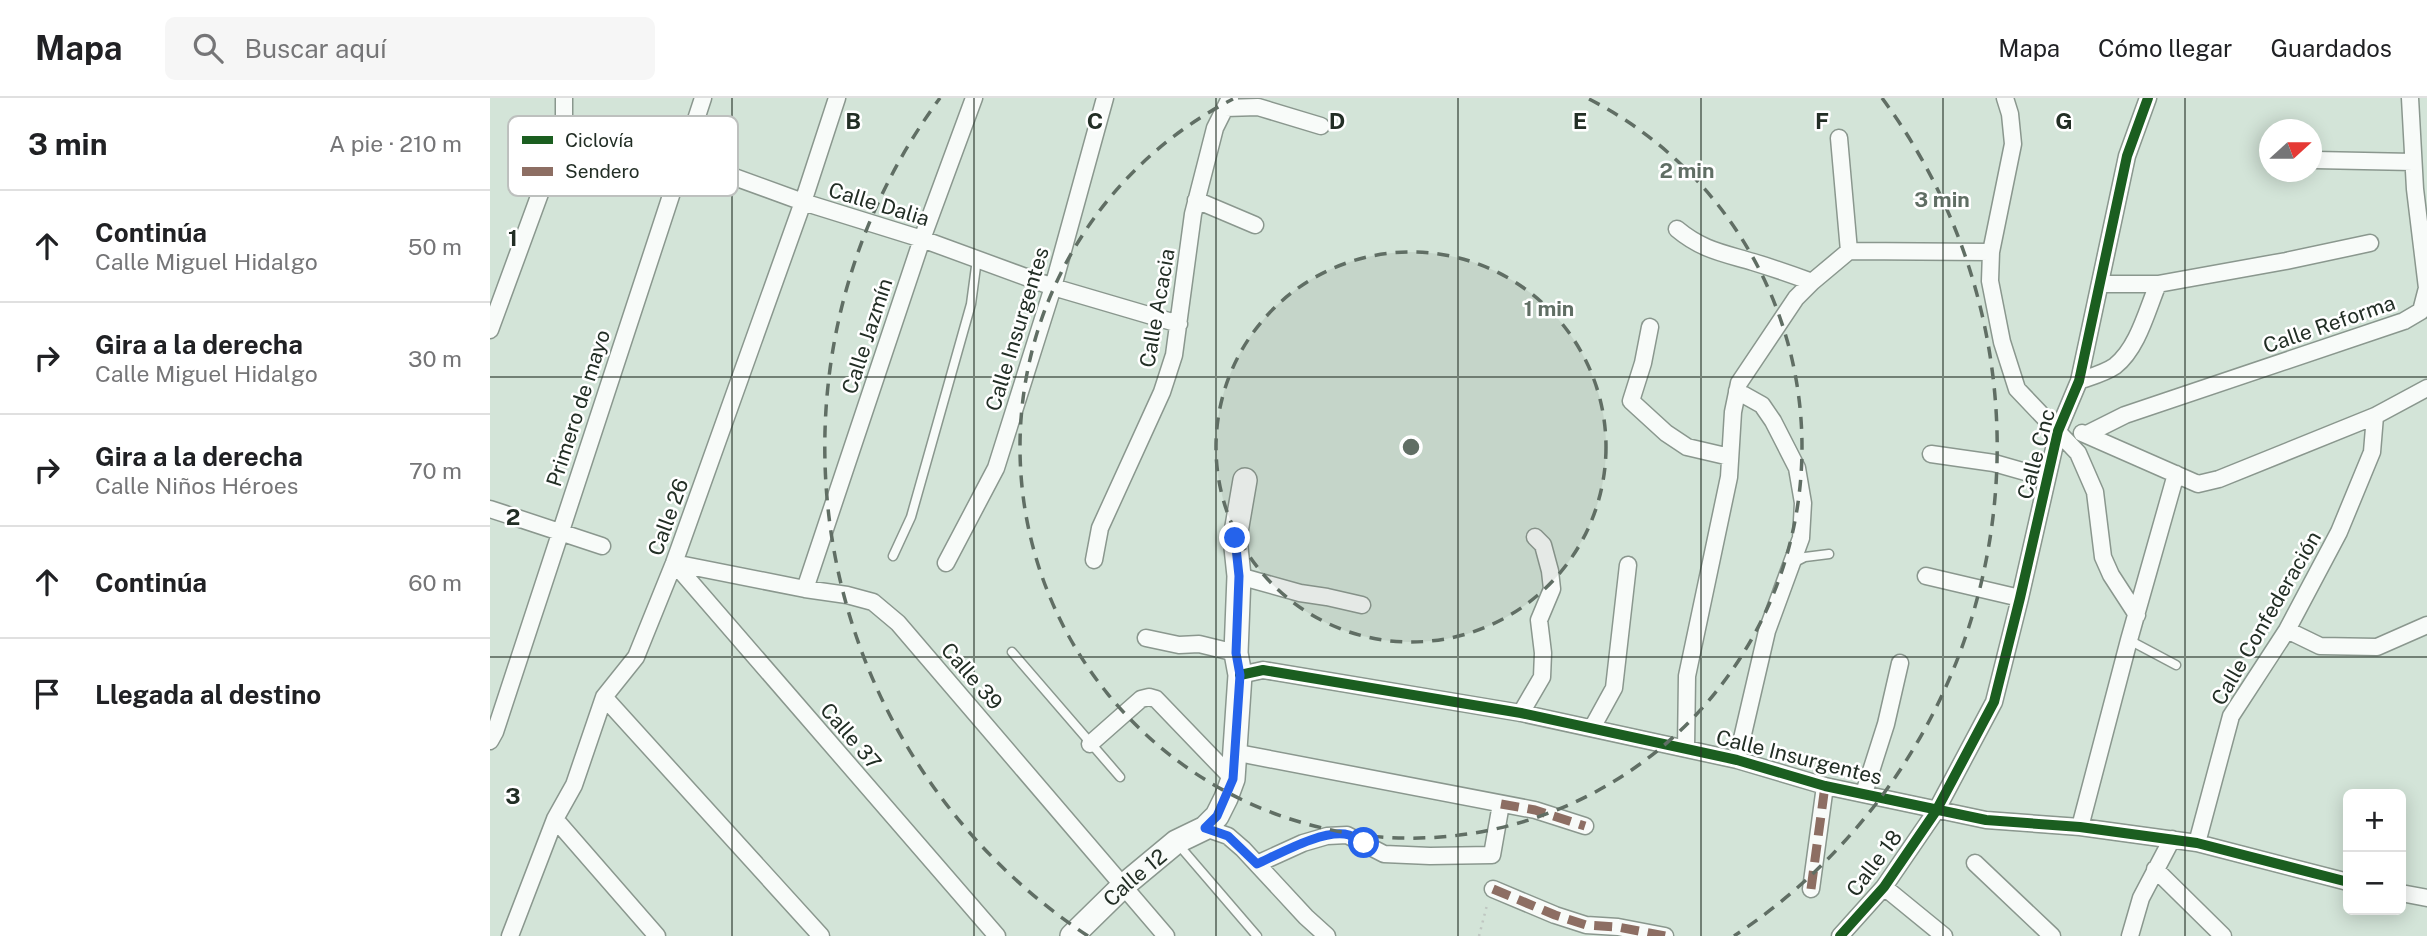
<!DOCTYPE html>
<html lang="es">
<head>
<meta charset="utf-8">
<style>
  body { margin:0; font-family:"Public Sans",sans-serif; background:#f6f6f6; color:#202124 }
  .controls { position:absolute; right:21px; bottom:21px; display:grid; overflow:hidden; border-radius:10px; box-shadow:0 4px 18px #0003 }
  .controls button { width:63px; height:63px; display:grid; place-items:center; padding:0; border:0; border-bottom:2px solid #e0e0e0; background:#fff; color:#202124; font:35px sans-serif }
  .compass { position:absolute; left:1769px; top:21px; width:63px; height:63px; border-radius:50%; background:#fff; box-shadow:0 4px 18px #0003; rotate:69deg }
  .stop { position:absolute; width:21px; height:21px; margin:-16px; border:5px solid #2563eb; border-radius:50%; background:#fff }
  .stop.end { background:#2563eb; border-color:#fff; box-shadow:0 2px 7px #0008 }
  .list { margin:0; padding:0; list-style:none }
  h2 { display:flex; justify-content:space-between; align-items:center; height:91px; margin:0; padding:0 28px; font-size:30px }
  h2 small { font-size:23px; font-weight:400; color:#757577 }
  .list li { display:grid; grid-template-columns:46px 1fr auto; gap:21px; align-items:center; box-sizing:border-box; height:112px; padding:0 28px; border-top:2px solid #e0e0e0 }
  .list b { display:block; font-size:26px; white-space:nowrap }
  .list p { margin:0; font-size:23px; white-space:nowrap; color:#757577 }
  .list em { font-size:23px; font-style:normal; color:#757577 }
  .icon { flex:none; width:38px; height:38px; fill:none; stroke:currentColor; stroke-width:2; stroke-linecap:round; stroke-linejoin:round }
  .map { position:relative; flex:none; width:1937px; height:838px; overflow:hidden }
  header { display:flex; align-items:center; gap:42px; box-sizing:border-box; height:98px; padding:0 35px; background:#fff; border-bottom:2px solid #e0e0e0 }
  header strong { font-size:33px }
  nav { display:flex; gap:38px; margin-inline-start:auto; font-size:24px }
  .search { width:490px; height:63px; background:#f6f6f6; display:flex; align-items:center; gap:18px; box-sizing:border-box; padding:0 24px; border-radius:10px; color:#757577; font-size:26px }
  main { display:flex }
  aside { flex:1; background:#fff }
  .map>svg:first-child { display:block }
</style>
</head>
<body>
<header>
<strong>Mapa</strong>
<div class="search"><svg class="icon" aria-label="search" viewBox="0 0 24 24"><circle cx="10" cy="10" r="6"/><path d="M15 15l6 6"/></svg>Buscar aquí</div>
<nav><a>Mapa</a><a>Cómo llegar</a><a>Guardados</a></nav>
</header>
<main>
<aside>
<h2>3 min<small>A pie · 210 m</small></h2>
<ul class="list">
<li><svg class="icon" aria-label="ahead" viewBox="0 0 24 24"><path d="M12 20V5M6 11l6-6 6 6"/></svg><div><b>Continúa</b><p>Calle Miguel Hidalgo</p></div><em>50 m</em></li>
<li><svg class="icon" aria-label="right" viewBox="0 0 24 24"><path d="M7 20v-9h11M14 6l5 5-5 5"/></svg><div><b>Gira a la derecha</b><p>Calle Miguel Hidalgo</p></div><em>30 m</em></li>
<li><svg class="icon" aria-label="right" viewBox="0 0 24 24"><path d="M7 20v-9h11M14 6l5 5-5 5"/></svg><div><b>Gira a la derecha</b><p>Calle Niños Héroes</p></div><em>70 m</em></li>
<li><svg class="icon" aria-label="ahead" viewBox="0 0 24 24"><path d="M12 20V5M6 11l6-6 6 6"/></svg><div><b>Continúa</b></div><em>60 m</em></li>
<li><svg class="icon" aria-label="arrive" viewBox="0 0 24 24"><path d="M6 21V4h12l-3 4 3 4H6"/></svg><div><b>Llegada al destino</b></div></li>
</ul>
</aside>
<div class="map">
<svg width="1937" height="838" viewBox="0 0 1937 838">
  <rect width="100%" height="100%" fill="#d3e4d8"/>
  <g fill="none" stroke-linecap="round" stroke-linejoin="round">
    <g stroke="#8a978e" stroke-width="11">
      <path id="lane" d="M 403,458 L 421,419 L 481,206 L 487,161
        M 1305,464 L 1315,459 L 1339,456
        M 1639,542 L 1686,567
        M 522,554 L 630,679
        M 687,745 L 767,838"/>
    </g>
    <g stroke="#8a978e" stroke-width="19">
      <path id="street" d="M 1515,0 L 1520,16 L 1523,46 L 1501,154 L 1500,183 L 1512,244 L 1527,291 L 1588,355 L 1605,394 L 1613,459 L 1621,477 L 1647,517
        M 735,10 L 768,9 L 831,28
        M 74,30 L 192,60 L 313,104 L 432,141 L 563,189 L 689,226
        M 1349,40 L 1359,153
        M 1825,62 L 1923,64
        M 706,102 L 765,127
        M 1187,131 C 1212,152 1233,155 1263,164 C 1283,170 1303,177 1322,184 L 1359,153
        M 1359,153 L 1501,154
        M 1610,186 L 1668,186 L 1796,163 L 1880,145
        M 1160,229 L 1153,265 L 1141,303 L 1176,335 L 1197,349 L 1240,359
        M 0,232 L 74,30 L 74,0
        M 1589,283 C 1600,279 1615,275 1625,268 C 1648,250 1657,212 1668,186
        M 1592,335 L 1708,386 L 1729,381 L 1885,318 L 1937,290
        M 1597,336 L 1635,317 L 1914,223 L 1931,213 L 1937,190 L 1925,91 L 1920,0
        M 1441,356 L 1504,365 L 1557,380
        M 0,411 L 112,448
        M 604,462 L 610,430 L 672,294 L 684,257 L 703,116 L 725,30 L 740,0
        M 184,465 L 315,491 L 357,497 L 383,504 L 408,525 L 676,838
        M 184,465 L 507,838
        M 456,465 L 506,370 L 563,189 L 615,0
        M 749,478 L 810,495 L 837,499 L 872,507
        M 1436,478 L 1530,500
        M 315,491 L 432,141 L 484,0
        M 1797,532 L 1830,548 L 1887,549 L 1937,527
        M 656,540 L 689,547 L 709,546 L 746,555
        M 750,577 L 773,572 L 1031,615 L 1247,662 L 1335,688 L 1496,722 L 1590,729 L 1707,745 L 1858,784
        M 114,599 L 331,838
        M 1031,615 L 1052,579 L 1053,555 L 1049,522 L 1062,491 L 1060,473 L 1053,447 L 1045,439
        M 1102,630 L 1124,590 L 1138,467
        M 0,643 L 5,634 L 213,0
        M 600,646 L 651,601 L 659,599 L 666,601 L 743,681
        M 1196,651 L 1197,578 L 1239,379 L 1243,314 L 1249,285 L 1306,200 L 1322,184
        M 743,654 L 1045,712 L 1095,728
        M 1247,662 L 1277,533 L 1311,440 L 1313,405 L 1307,370 L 1283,323 L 1272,307 L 1247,293
        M 1374,695 L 1396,626 L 1410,565
        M 65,721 L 167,838
        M 1590,729 L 1639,542 L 1686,376
        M 715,730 L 738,738 L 753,751 L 816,819 L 837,838
        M 1707,745 L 1741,618 L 1797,532 L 1849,434 L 1882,354 L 1885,318
        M 1485,765 L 1562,838
        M 767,766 L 813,745 L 837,738 L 857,737 L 894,756 L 940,758 L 1002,757 L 1011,706
        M 1665,771 L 1733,838
        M 1394,789 L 1454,838
        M 1003,791 L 1065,817 L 1096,827 L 1128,829 L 1175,838
        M 1321,791 L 1335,688
        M 1911,795 L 1937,800
        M 20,838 L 65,721 L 84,687 L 114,599 L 146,559 L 184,465 L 313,104 L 347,0
        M 1350,838 L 1394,789 L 1446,713 L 1504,604 L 1530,500 L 1568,333 L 1589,283 L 1637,58 L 1658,0
        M 1640,838 L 1651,800 L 1682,741"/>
    </g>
    <g stroke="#8a978e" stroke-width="26">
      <g id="secondary">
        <path id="s1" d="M 582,838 L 633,788 L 686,744 L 715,730 L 727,718 L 736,700 L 743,681 L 750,577 L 746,555 L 749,478 L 745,440 L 755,382"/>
      </g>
    </g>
    <path stroke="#bfc6c1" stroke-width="2.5" stroke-dasharray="2 5" stroke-linecap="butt" d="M 989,838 L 997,807"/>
    <use href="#lane" stroke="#f8fbf9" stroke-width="8"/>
    <use href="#street" stroke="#f8fbf9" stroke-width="16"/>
    <use href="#secondary" stroke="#f8fbf9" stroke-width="23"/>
    <path stroke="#8d6e63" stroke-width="9" stroke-dasharray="18 9" stroke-linecap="butt" d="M 1011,706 L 1045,712 L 1095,728
      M 1003,791 L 1065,817 L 1096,827 L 1128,829 L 1175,838
      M 1321,791 L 1335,688"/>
    <g stroke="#fff" stroke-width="15">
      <path id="cycleway" d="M 750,577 L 773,572 L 1031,615 L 1247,662 L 1335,688 L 1496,722 L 1590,729 L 1707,745 L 1858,784
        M 1350,838 L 1394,789 L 1446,713 L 1504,604 L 1530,500 L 1568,333 L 1589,283 L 1637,58 L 1658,0"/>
    </g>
    <use href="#cycleway" stroke="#1b5e20" stroke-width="10"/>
  </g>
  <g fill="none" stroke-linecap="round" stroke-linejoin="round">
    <path stroke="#2563eb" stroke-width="9" d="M 745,440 L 749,478 L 746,555 L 750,577 L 743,681 L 727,718 L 715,730 L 738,738 L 767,766 C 789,756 835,730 859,737 C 864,739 869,743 874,745"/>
  </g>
  <path fill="none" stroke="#222e25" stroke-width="2" stroke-opacity="0.55" d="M 242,0 L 242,838M 484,0 L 484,838M 726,0 L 726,838M 968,0 L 968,838M 1211,0 L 1211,838M 1453,0 L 1453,838M 1695,0 L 1695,838M 0,279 L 1937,279M 0,559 L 1937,559"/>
  <circle cx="921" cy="349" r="195" fill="#606e64" fill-opacity=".12"/>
  <g fill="none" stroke="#606e64" stroke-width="3.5" stroke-dasharray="12 9">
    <circle cx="921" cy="349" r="195"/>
    <path d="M1099 1A391 391 0 1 1 743 1"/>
    <path d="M598 838A586 586 0 0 1 450 0M1392 0A586 586 0 0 1 1244 838"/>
  </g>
  <g text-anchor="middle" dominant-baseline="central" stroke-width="5" stroke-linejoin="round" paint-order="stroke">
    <g font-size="21" fill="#222e25" stroke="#fff">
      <text transform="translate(389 106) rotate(17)">Calle Dalia</text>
      <text transform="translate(667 210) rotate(-80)">Calle Acacia</text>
      <text transform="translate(1839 226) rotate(-19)">Calle Reforma</text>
      <text transform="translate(527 231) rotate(-73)">Calle Insurgentes</text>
      <text transform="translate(377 238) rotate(-72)">Calle Jazmín</text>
      <text transform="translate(88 310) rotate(-72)">Primero de mayo</text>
      <text transform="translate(1546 356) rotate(-75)">Calle Cnc</text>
      <text transform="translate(178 419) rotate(-70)">Calle 26</text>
      <text transform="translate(1776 520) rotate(-60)">Calle Confederación</text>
      <text transform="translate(482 578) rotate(49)">Calle 39</text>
      <text transform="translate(361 638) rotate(49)">Calle 37</text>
      <text transform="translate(1309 659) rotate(14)">Calle Insurgentes</text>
      <text transform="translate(1384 765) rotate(-53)">Calle 18</text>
      <text stroke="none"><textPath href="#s1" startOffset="86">Calle 12</textPath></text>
    </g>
  </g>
  <rect x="18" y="18" width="230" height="80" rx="10" fill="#fff" stroke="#bdc0be" stroke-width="2"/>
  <rect x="32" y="38" width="31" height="8" fill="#1b5e20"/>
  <rect x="32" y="69" width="31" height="9" fill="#8d6e63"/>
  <g font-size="19" fill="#222e25">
    <text x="75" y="49">Ciclovía</text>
    <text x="75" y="80">Sendero</text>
  </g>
  <g font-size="23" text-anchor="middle" font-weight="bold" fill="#222e25" stroke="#fff" stroke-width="5" stroke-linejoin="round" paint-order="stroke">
    <text x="363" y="31">B</text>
    <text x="605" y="31">C</text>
    <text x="847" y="31">D</text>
    <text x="1090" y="31">E</text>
    <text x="1332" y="31">F</text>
    <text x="1574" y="31">G</text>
    <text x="23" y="148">1</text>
    <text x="23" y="427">2</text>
    <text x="23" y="706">3</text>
  </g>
  <circle cx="921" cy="349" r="10" fill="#606e64" stroke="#fff" stroke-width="3.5"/>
  <g font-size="21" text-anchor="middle" font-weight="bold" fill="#606e64" stroke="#fff" stroke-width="5" stroke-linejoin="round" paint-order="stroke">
    <text x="1197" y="80">2 min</text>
    <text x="1452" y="109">3 min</text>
    <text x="1059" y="218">1 min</text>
  </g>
</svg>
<div class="controls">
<button>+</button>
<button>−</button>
</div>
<svg class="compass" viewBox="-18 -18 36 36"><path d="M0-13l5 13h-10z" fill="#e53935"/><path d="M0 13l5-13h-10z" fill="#757577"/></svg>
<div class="stop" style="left:874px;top:745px"></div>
<div class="stop end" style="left:745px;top:440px"></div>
</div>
</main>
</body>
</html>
